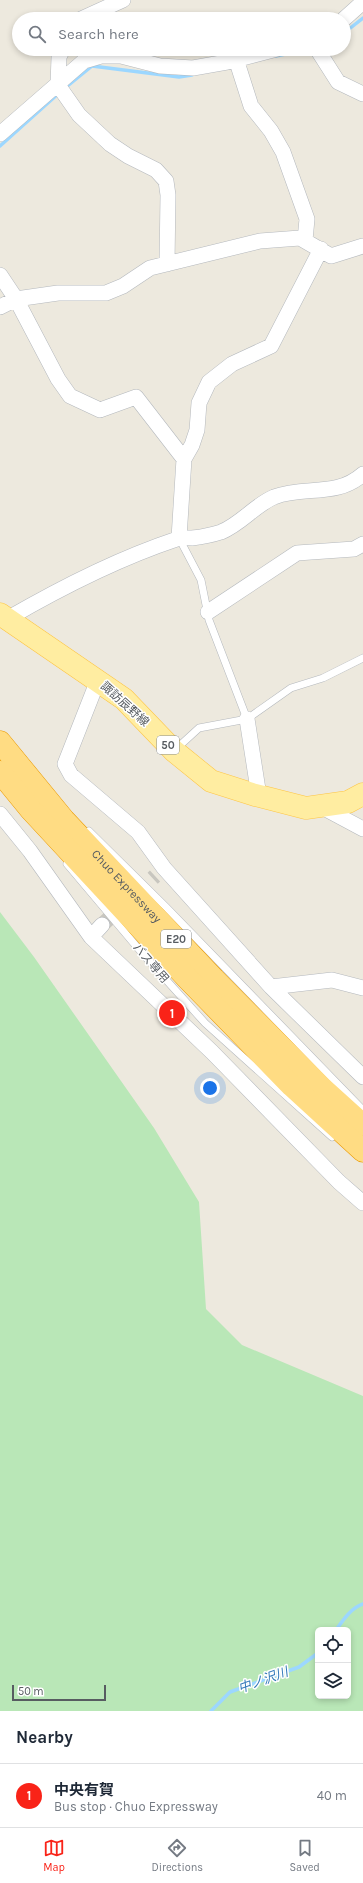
<!DOCTYPE html>
<html lang="en">
<head>
<meta charset="utf-8">
<style>
  body { margin:0; font-family:Karla,"Noto Sans JP",sans-serif; background:#f2f2f3; color:#1f2937 }
  .controls { position:absolute; right:12px; bottom:12px; display:grid; overflow:hidden; border-radius:6px; box-shadow:0 2px 6px #0003 }
  .controls button { width:36px; height:36px; display:grid; place-items:center; padding:0; border:0; border-bottom:1px solid #e0e1e3; background:#fff; color:#1f2937; font:20px sans-serif }
  .scale { position:absolute; left:12px; bottom:10px; width:94px; box-sizing:border-box; padding-left:4px; border:2px solid #575c61; border-top:0; font-size:11px; line-height:14px; white-space:nowrap; color:#575c61; -webkit-text-stroke:3px #fff; paint-order:stroke }
  .you { position:absolute; left:210px; top:1088px; width:14px; height:14px; margin:-10px; border:3px solid #fff; border-radius:50%; background:#1a73e8; box-shadow:0 0 0 6px #1a73e833 }
  .badge { display:grid; place-items:center; width:26px; height:26px; border-radius:50%; background:#f92318; color:#fff; font-size:13px; font-weight:700 }
  .pin { position:absolute; translate:-50% -50%; border:2px solid #fff; box-shadow:0 1px 4px #0006 }
  .list { margin:0; padding:0; list-style:none }
  h2 { display:flex; justify-content:space-between; align-items:center; height:52px; margin:0; padding:0 16px; font-size:17px }
  h2 small { font-size:13px; font-weight:400; color:#747a83 }
  .list li { display:grid; grid-template-columns:26px 1fr auto; gap:12px; align-items:center; box-sizing:border-box; height:64px; padding:0 16px; border-top:1px solid #e0e1e3 }
  .list b { display:block; font-size:15px; white-space:nowrap }
  .list p { margin:0; font-size:13px; white-space:nowrap; color:#747a83 }
  .list em { font-size:13px; font-style:normal; color:#747a83 }
  .icon { flex:none; width:22px; height:22px; fill:none; stroke:currentColor; stroke-width:2; stroke-linecap:round; stroke-linejoin:round }
  .map { position:relative; flex:none; width:363px; height:1711px; overflow:hidden }
  .search { position:absolute; background:#fff; box-shadow:0 2px 6px #0003; left:12px; right:12px; top:12px; height:44px; display:flex; align-items:center; gap:10px; box-sizing:border-box; padding:0 14px; border-radius:22px; color:#747a83; font-size:15px }
  .sheet { height:116px; background:#fff }
  nav { display:flex; justify-content:space-around; align-items:center; box-sizing:border-box; height:56px; border-top:1px solid #e0e1e3; background:#fff; font-size:11px; color:#747a83 }
  nav a { display:grid; justify-items:center; gap:2px }
  nav .on { color:#f92318 }
  .map>svg:first-child { display:block }
</style>
</head>
<body>
<div class="map">
<svg width="363" height="1711" viewBox="0 0 363 1711">
  <rect width="100%" height="100%" fill="#ede9de"/>
  <path fill="#b9e7b7" fill-rule="evenodd" d="M 0,912 L 34,957 L 154,1128 L 199,1202 L 206,1309 L 242,1345 L 363,1396 L 363,1711 L 0,1711 ZM 318,1630 L 348,1630 L 348,1696 L 318,1696 Z"/>
  <g fill="none" stroke-linecap="round" stroke-linejoin="round">
    <path stroke="#9cd7ff" stroke-width="3.5" d="M 344,33 L 363,18
      M 276,56 L 309,49
      M 65,88 L 92,66 L 179,77 L 192,75
      M 0,146 L 59,93
      M 336,1630 C 343,1620 351,1608 363,1604
      M 211,1711 L 230,1692 L 299,1667 L 318,1653"/>
    <path stroke="#c8c6bf" stroke-width="15" stroke-dasharray="15 8" stroke-linecap="butt" d="M 102,925 L 155,876"/>
    <g stroke="#b4b8bd" stroke-width="8">
      <path id="service" d="M 179,538 L 201,580 L 209,620 L 247,719
        M 176,749 L 199,728 L 247,719 L 291,688 L 323,678 L 363,658
        M 89,831 L 166,907 L 363,1110
        M 67,864 L 142,953 L 205,1023 L 332,1137"/>
    </g>
    <g stroke="#b4b8bd" stroke-width="16">
      <path id="minor" d="M 81,19 L 123,0
        M 344,19 L 363,2
        M 63,49 L 59,57 L 58,85 L 79,115 L 110,144 L 128,156 L 156,170 L 166,181 L 168,195 L 167,264
        M 317,49 L 338,82 L 363,94
        M 236,59 L 251,106 L 271,131 L 283,152 L 307,219 L 305,240
        M 0,134 L 84,61 L 101,56 L 121,56 L 160,66 L 193,68 L 227,62 L 277,49
        M 0,275 L 16,299 L 58,379 L 70,396 L 100,410 L 136,397 L 184,459
        M 0,307 L 16,299 L 58,293 L 106,293 L 123,286 L 150,268 L 260,241 L 300,238 L 331,256 L 363,246
        M 179,538 L 184,459 L 192,445 L 197,430 L 199,403 L 209,382 L 232,364 L 271,346 L 321,249
        M 208,612 L 297,553 L 354,549 L 363,544
        M 7,619 C 62,587 117,559 177,539 C 181,537 187,538 192,538 C 201,537 212,535 221,532 C 241,524 255,505 274,497 C 305,485 336,498 363,474
        M 98,680 L 65,764 L 71,775 L 138,832 L 164,868 L 271,987 L 363,1077
        M 247,719 L 259,796
        M 320,806 L 363,829
        M 0,814 L 30,851 L 91,937
        M 102,925 L 91,937 L 212,1052 L 339,1182 L 363,1203
        M 271,987 L 332,980 L 363,988"/>
    </g>
    <g stroke="#fec545" stroke-width="23">
      <path id="primary" d="M 0,614 L 124,699 L 174,751 L 211,781 L 255,795 L 306,808 L 348,802 L 363,794"/>
    </g>
    <g stroke="#eb9a00" stroke-width="23">
      <g id="motorway">
        <path id="s1" d="M 0,742 L 64,820 L 214,979 L 323,1089 L 363,1125"/>
        <path d="M 0,772 L 31,810 L 186,977 L 292,1086 L 363,1151"/>
      </g>
    </g>
    <use href="#service" stroke="#fff" stroke-width="7"/>
    <use href="#minor" stroke="#fff" stroke-width="15"/>
    <use href="#primary" stroke="#ffeda1" stroke-width="22"/>
    <use href="#motorway" stroke="#ffdc83" stroke-width="22"/>
  </g>
  <g text-anchor="middle" dominant-baseline="central" stroke-width="3" stroke-linejoin="round" paint-order="stroke">
    <g fill="#fff" stroke="#898d90" stroke-width="1">
      <rect x="157" y="736" width="22" height="18" rx="3"/>
      <rect x="161" y="930" width="30" height="18" rx="3"/>
    </g>
    <g font-size="11" font-weight="bold" fill="#575c61">
      <text x="168" y="745">50</text>
      <text x="176" y="939">E20</text>
    </g>
    <g font-size="12" fill="#575c61" stroke="#fff">
      <text transform="translate(125 704) rotate(42)">諏訪辰野線</text>
      <text stroke="none"><textPath href="#s1" startOffset="192">Chuo Expressway</textPath></text>
      <text transform="translate(151 963) rotate(49)">バス専用</text>
    </g>
    <g font-size="13" font-style="italic" fill="#3078b9" stroke="#fff">
      <text transform="translate(263 1680) rotate(-20)">中ノ沢川</text>
    </g>
  </g>
</svg>
<div class="controls">
<button><svg class="icon" aria-label="locate" viewBox="0 0 24 24"><circle cx="12" cy="12" r="6"/><path d="M12 2v4M12 18v4M2 12h4M18 12h4"/></svg></button>
<button><svg class="icon" aria-label="layers" viewBox="0 0 24 24"><path d="M12 4l9 5-9 5-9-5zM3 14l9 5 9-5"/></svg></button>
</div>
<div class="scale">50 m</div>
<div class="you"></div>
<div class="pin badge" style="left:172px;top:1013px">1</div>
<div class="search"><svg class="icon" aria-label="search" viewBox="0 0 24 24"><circle cx="10" cy="10" r="6"/><path d="M15 15l6 6"/></svg>Search here</div>
</div>
<section class="sheet">
<h2>Nearby<small></small></h2>
<ul class="list">
<li><span class="badge">1</span><div><b>中央有賀</b><p>Bus stop · Chuo Expressway</p></div><em>40 m</em></li>
</ul>
</section>
<nav>
<a class="on"><svg class="icon" aria-label="map" viewBox="0 0 24 24"><path d="M3 6l6-2 6 2 6-2v14l-6 2-6-2-6 2zM9 4v14M15 6v14"/></svg>Map</a>
<a><svg class="icon" aria-label="directions" viewBox="0 0 24 24"><path d="M12 3l9 9-9 9-9-9zM9 14v-3h6M13 9l2 2-2 2"/></svg>Directions</a>
<a><svg class="icon" aria-label="saved" viewBox="0 0 24 24"><path d="M7 4h10v16l-5-4-5 4z"/></svg>Saved</a>
</nav>
</body>
</html>
